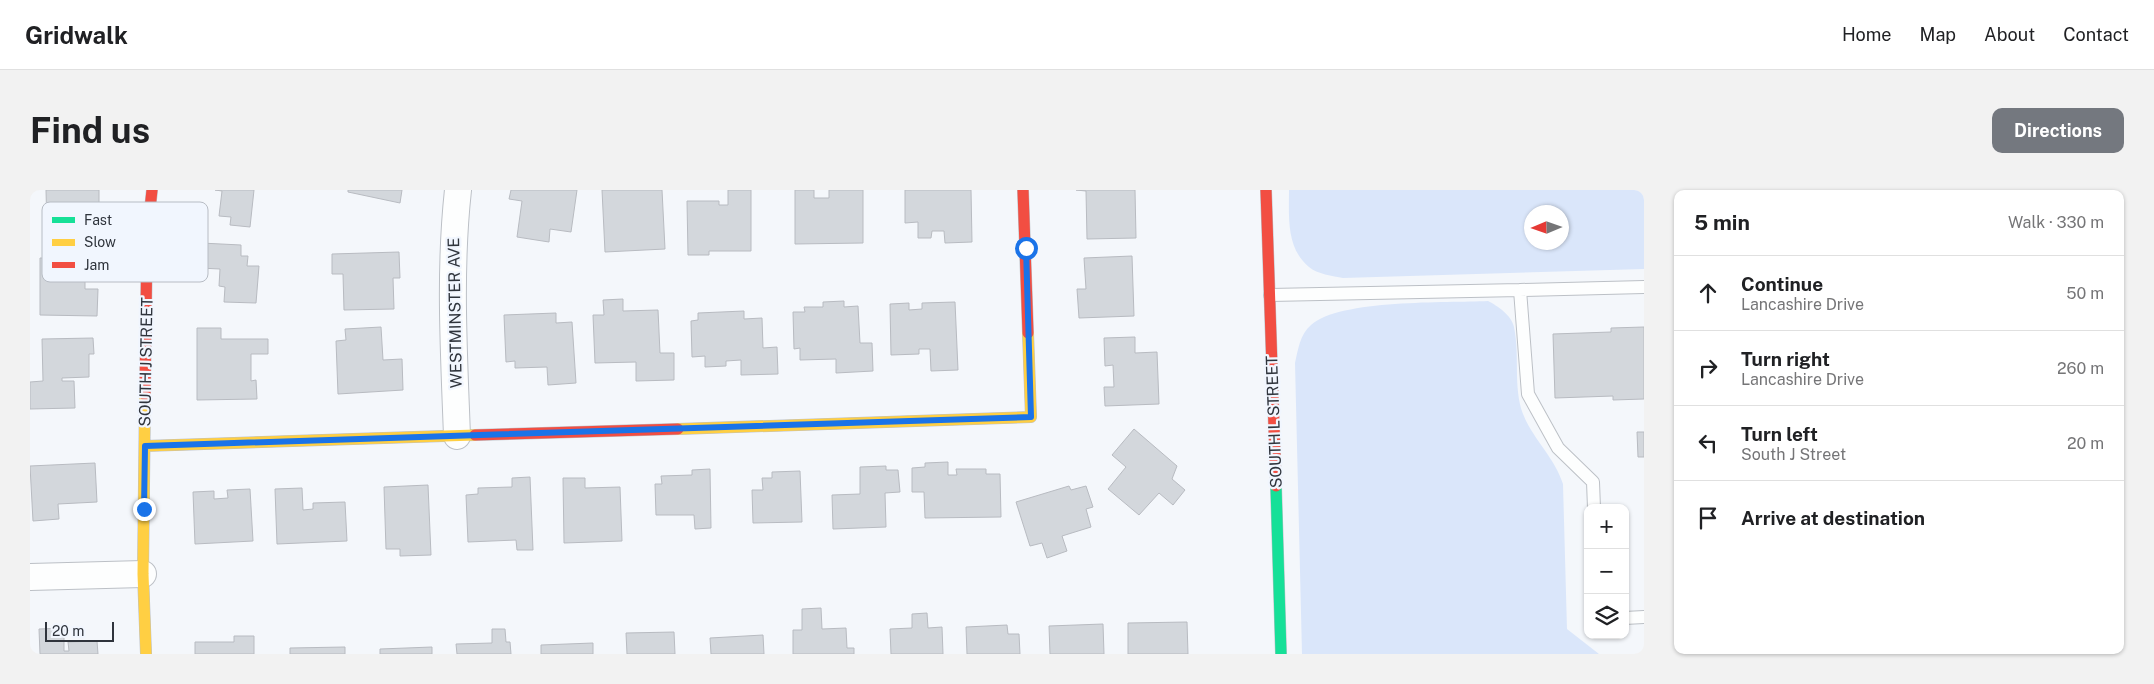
<!DOCTYPE html>
<html lang="en">
<head>
<meta charset="utf-8">
<style>
  body { margin:0; font-family:"Public Sans",sans-serif; background:#f2f2f2; color:#202124 }
  .controls { position:absolute; right:15px; bottom:15px; display:grid; overflow:hidden; border-radius:10px; box-shadow:0 1px 4px #0004 }
  .controls button { width:45px; height:45px; display:grid; place-items:center; padding:0; border:0; border-bottom:1px solid #e0e0e0; background:#fff; color:#202124; font:25px sans-serif }
  .compass { position:absolute; left:1494px; top:15px; width:45px; height:45px; border-radius:50%; background:#fff; box-shadow:0 1px 4px #0004; rotate:268deg }
  .scale { position:absolute; left:15px; bottom:12px; width:69px; box-sizing:border-box; padding-left:5px; border:2px solid #2f343c; border-top:0; font-size:14px; line-height:18px; white-space:nowrap; color:#2f343c; -webkit-text-stroke:4px #f1f6fe; paint-order:stroke }
  .stop { position:absolute; width:15px; height:15px; margin:-11px; border:4px solid #1a73e8; border-radius:50%; background:#fff }
  .stop.end { background:#1a73e8; border-color:#fff; box-shadow:0 1px 5px #0008 }
  .list { margin:0; padding:0; list-style:none }
  h2 { display:flex; justify-content:space-between; align-items:center; height:65px; margin:0; padding:0 20px; font-size:21px }
  h2 small { font-size:16px; font-weight:400; color:#757577 }
  .list li { display:grid; grid-template-columns:32px 1fr auto; gap:15px; align-items:center; box-sizing:border-box; height:75px; padding:0 20px; border-top:1px solid #e0e0e0 }
  .list b { display:block; font-size:19px; white-space:nowrap }
  .list p { margin:0; font-size:16px; white-space:nowrap; color:#757577 }
  .list em { font-size:16px; font-style:normal; color:#757577 }
  .icon { flex:none; width:28px; height:28px; fill:none; stroke:currentColor; stroke-width:2; stroke-linecap:round; stroke-linejoin:round }
  .map { position:relative; flex:none; width:1614px; height:464px; overflow:hidden; border-radius:10px }
  header { display:flex; align-items:center; gap:30px; box-sizing:border-box; height:70px; padding:0 25px; background:#fff; border-bottom:1px solid #e0e0e0 }
  header strong { font-size:24px }
  nav { display:flex; gap:28px; margin-inline-start:auto; font-size:18px }
  .intro { display:flex; align-items:center; justify-content:space-between; box-sizing:border-box; height:120px; padding:0 30px }
  h1 { margin:0; font-size:35px }
  .button { padding:12px 22px; border-radius:10px; background:#74787f; color:#fff; font-size:18px; font-weight:700 }
  main { display:flex; gap:30px; padding:0 30px }
  aside { flex:1; background:#fff; border-radius:10px; box-shadow:0 1px 4px #0004 }
  .map>svg:first-child { display:block }
</style>
</head>
<body>
<header>
<strong>Gridwalk</strong>
<nav><a>Home</a><a>Map</a><a>About</a><a>Contact</a></nav>
</header>
<div class="intro"><h1>Find us</h1><a class="button">Directions</a></div>
<main>
<div class="map">
<svg width="1614" height="464" viewBox="0 0 1614 464">
  <rect width="100%" height="100%" fill="#f4f7fb"/>
  <path fill="#dae6fa" fill-rule="evenodd" d="M 1259,0 L 1614,0 L 1614,79 L 1313,88 C 1303,86 1287,84 1279,77 C 1256,58 1259,27 1259,0 ZM 1532,22 L 1532,52 L 1502,52 L 1502,22 Z
    M 1458,111 C 1468,116 1482,126 1484,137 C 1490,166 1483,197 1493,224 C 1503,249 1525,268 1533,294 L 1537,439 L 1569,464 L 1272,464 L 1265,173 C 1268,160 1270,144 1281,135 C 1310,109 1417,113 1458,111 Z"/>
  <path fill="#d3d7dc" stroke="#b8bbc1" d="M 16,0 L 69,0 L 69,13 L 52,14 L 53,38 L 17,40 Z
    M 185,0 L 224,0 L 220,37 L 200,35 L 201,27 L 189,26 L 192,1 Z
    M 318,0 L 372,0 L 370,13 L 318,2 Z
    M 481,0 L 547,0 L 541,42 L 520,39 L 519,52 L 487,47 L 492,11 L 479,9 Z
    M 572,0 L 632,0 L 635,59 L 575,62 Z
    M 698,0 L 721,0 L 721,61 L 679,61 L 679,65 L 658,65 L 657,11 L 689,11 L 689,15 L 698,15 Z
    M 765,0 L 784,0 L 784,8 L 799,8 L 799,0 L 833,0 L 833,53 L 765,54 Z
    M 875,0 L 941,0 L 942,52 L 915,53 L 914,41 L 902,41 L 901,48 L 888,48 L 888,32 L 875,33 Z
    M 1046,0 L 1105,0 L 1106,48 L 1057,49 L 1056,1 Z
    M 171,53 L 211,55 L 211,66 L 218,66 L 217,76 L 229,76 L 226,113 L 194,112 L 195,97 L 189,96 L 190,79 L 169,78 Z
    M 369,62 L 370,88 L 363,88 L 364,119 L 314,120 L 313,84 L 302,84 L 302,64 Z
    M 1102,66 L 1104,126 L 1049,128 L 1047,99 L 1056,99 L 1054,68 Z
    M 10,68 L 55,69 L 55,99 L 68,99 L 67,126 L 10,125 Z
    M 593,109 L 593,121 L 628,120 L 630,163 L 644,163 L 644,190 L 606,191 L 606,172 L 565,173 L 563,125 L 574,125 L 573,110 Z
    M 814,111 L 814,117 L 828,116 L 830,153 L 842,153 L 843,181 L 806,183 L 806,169 L 770,170 L 770,158 L 764,159 L 763,122 L 775,122 L 774,117 L 793,117 L 793,112 Z
    M 925,112 L 928,180 L 901,181 L 900,159 L 889,159 L 889,164 L 861,165 L 860,114 L 879,113 L 879,120 L 892,119 L 892,113 Z
    M 714,121 L 714,129 L 732,128 L 733,158 L 747,157 L 748,184 L 711,185 L 711,170 L 696,171 L 696,176 L 675,177 L 675,166 L 662,167 L 661,131 L 668,130 L 668,123 Z
    M 526,123 L 526,133 L 542,132 L 546,193 L 518,195 L 517,177 L 485,178 L 485,171 L 476,172 L 474,125 Z
    M 351,137 L 353,170 L 372,169 L 373,200 L 308,204 L 306,151 L 316,150 L 315,139 Z
    M 1614,137 L 1614,209 L 1583,210 L 1583,206 L 1525,208 L 1523,144 L 1581,142 L 1581,138 Z
    M 167,138 L 191,138 L 191,149 L 238,149 L 238,164 L 221,164 L 221,191 L 226,190 L 227,209 L 167,210 Z
    M 1105,147 L 1105,163 L 1127,162 L 1129,214 L 1075,216 L 1074,197 L 1084,197 L 1083,175 L 1075,176 L 1074,148 Z
    M 63,148 L 64,164 L 59,164 L 59,187 L 32,188 L 32,191 L 44,191 L 45,218 L 0,219 L 0,192 L 13,191 L 12,149 Z
    M 1104,239 L 1147,276 L 1142,289 L 1155,300 L 1143,315 L 1129,303 L 1109,325 L 1078,299 L 1096,277 L 1082,265 Z
    M 1607,242 L 1614,242 L 1614,267 L 1608,267 Z
    M 918,272 L 918,285 L 927,285 L 926,279 L 956,279 L 956,284 L 970,284 L 971,327 L 895,328 L 894,302 L 882,302 L 882,278 L 895,277 L 895,273 Z
    M 65,273 L 67,312 L 28,314 L 29,329 L 3,331 L 0,276 Z
    M 856,276 L 856,280 L 868,280 L 870,302 L 855,303 L 856,337 L 803,339 L 802,305 L 830,304 L 830,277 Z
    M 680,279 L 681,338 L 665,339 L 664,325 L 626,325 L 625,294 L 632,294 L 631,286 L 662,285 L 662,280 Z
    M 770,281 L 772,332 L 723,333 L 722,300 L 733,300 L 732,288 L 742,288 L 742,282 Z
    M 500,287 L 503,360 L 487,360 L 486,350 L 438,352 L 436,305 L 448,304 L 448,298 L 482,297 L 482,288 Z
    M 533,288 L 555,288 L 555,298 L 590,297 L 592,351 L 534,353 Z
    M 398,295 L 401,365 L 370,366 L 370,359 L 356,359 L 354,297 Z
    M 1039,296 L 1041,300 L 1056,296 L 1063,317 L 1056,319 L 1061,337 L 1032,346 L 1037,361 L 1017,368 L 1012,353 L 1000,356 L 986,312 Z
    M 272,298 L 273,320 L 283,319 L 283,313 L 315,312 L 317,351 L 247,354 L 245,299 Z
    M 220,299 L 223,351 L 165,354 L 163,302 L 184,301 L 184,309 L 198,308 L 197,300 Z
    M 791,418 L 792,439 L 816,438 L 817,458 L 824,458 L 824,464 L 763,464 L 763,440 L 772,440 L 772,419 Z
    M 897,423 L 898,438 L 912,437 L 913,464 L 861,464 L 860,439 L 882,438 L 882,424 Z
    M 1157,432 L 1158,464 L 1098,464 L 1098,433 Z
    M 1073,434 L 1074,464 L 1020,464 L 1019,436 Z
    M 977,435 L 978,444 L 989,444 L 990,464 L 937,464 L 936,437 Z
    M 34,438 L 34,461 L 39,461 L 38,452 L 67,451 L 68,464 L 10,464 L 9,439 Z
    M 462,439 L 475,439 L 476,452 L 480,452 L 481,464 L 427,464 L 426,454 L 462,453 Z
    M 644,442 L 645,464 L 597,464 L 596,443 Z
    M 733,445 L 734,464 L 681,464 L 680,448 Z
    M 204,446 L 224,446 L 224,464 L 165,464 L 165,452 L 204,452 Z
    M 563,453 L 563,464 L 511,464 L 511,455 Z
    M 315,457 L 315,464 L 260,464 L 260,458 Z
    M 402,457 L 402,464 L 350,464 L 350,459 Z"/>
  <g fill="none" stroke-linecap="round" stroke-linejoin="round">
    <g stroke="#bcc0c6" stroke-width="14">
      <path id="lane" d="M 1490,100 L 1614,97
        M 1240,105 L 1490,100 L 1498,204 L 1528,258 L 1563,292 L 1564,318
        M 1595,428 L 1614,427"/>
    </g>
    <g stroke="#bcc0c6" stroke-width="28">
      <path id="street" d="M 427,246 C 424,164 419,82 428,0
        M 0,387 L 113,384"/>
    </g>
    <g stroke="#bcc0c6" stroke-width="12">
      <path id="fast" d="M 1246,296 L 1251,464"/>
    </g>
    <g stroke="#bcc0c6" stroke-width="12">
      <path id="slow" d="M 115,205 L 113,384 L 116,464
        M 648,239 L 1001,227 L 998,143
        M 115,256 L 445,245"/>
    </g>
    <g stroke="#bcc0c6" stroke-width="12">
      <path id="jam" d="M 993,0 L 998,143
        M 1236,0 L 1246,296
        M 115,205 L 117,47 L 122,0
        M 445,245 L 648,239"/>
    </g>
    <use href="#lane" stroke="#fdfefe" stroke-width="12"/>
    <use href="#street" stroke="#fdfefe" stroke-width="26"/>
    <use href="#fast" stroke="#16e098" stroke-width="11"/>
    <use href="#slow" stroke="#ffcf43" stroke-width="11"/>
    <use href="#jam" stroke="#f24e42" stroke-width="11"/>
  </g>
  <g fill="none" stroke-linecap="round" stroke-linejoin="round">
    <path stroke="#1a73e8" stroke-width="6" d="M 114,319 L 115,256 L 1001,227 L 996,58"/>
  </g>
  <g text-anchor="middle" dominant-baseline="central" stroke-width="4.5" stroke-linejoin="round" paint-order="stroke">
    <g font-size="16" fill="#2f343c" stroke="#f1f6fe">
      <text transform="translate(425 123) rotate(-91)">WESTMINSTER AVE</text>
      <text transform="translate(116 172) rotate(-89)">SOUTH J STREET</text>
      <text transform="translate(1244 232) rotate(-92)">SOUTH L STREET</text>
    </g>
  </g>
  <rect x="12" y="12" width="166" height="80" rx="8" fill="#f1f6fe" stroke="#b7bcc4" stroke-width="1"/>
  <rect x="22" y="27" width="23" height="6" fill="#16e098"/>
  <rect x="22" y="49" width="23" height="7" fill="#ffcf43"/>
  <rect x="22" y="72" width="23" height="6" fill="#f24e42"/>
  <g font-size="14" fill="#2f343c">
    <text x="54" y="35">Fast</text>
    <text x="54" y="57">Slow</text>
    <text x="54" y="80">Jam</text>
  </g>
</svg>
<div class="controls">
<button>+</button>
<button>−</button>
<button><svg class="icon" aria-label="layers" viewBox="0 0 24 24"><path d="M12 4l9 5-9 5-9-5zM3 14l9 5 9-5"/></svg></button>
</div>
<svg class="compass" viewBox="-18 -18 36 36"><path d="M0-13l5 13h-10z" fill="#e53935"/><path d="M0 13l5-13h-10z" fill="#757577"/></svg>
<div class="scale">20 m</div>
<div class="stop" style="left:996px;top:58px"></div>
<div class="stop end" style="left:114px;top:319px"></div>
</div>
<aside>
<h2>5 min<small>Walk · 330 m</small></h2>
<ul class="list">
<li><svg class="icon" aria-label="ahead" viewBox="0 0 24 24"><path d="M12 20V5M6 11l6-6 6 6"/></svg><div><b>Continue</b><p>Lancashire Drive</p></div><em>50 m</em></li>
<li><svg class="icon" aria-label="right" viewBox="0 0 24 24"><path d="M7 20v-9h11M14 6l5 5-5 5"/></svg><div><b>Turn right</b><p>Lancashire Drive</p></div><em>260 m</em></li>
<li><svg class="icon" aria-label="left" viewBox="0 0 24 24"><path d="M17 20v-9H6M10 6l-5 5 5 5"/></svg><div><b>Turn left</b><p>South J Street</p></div><em>20 m</em></li>
<li><svg class="icon" aria-label="arrive" viewBox="0 0 24 24"><path d="M6 21V4h12l-3 4 3 4H6"/></svg><div><b>Arrive at destination</b></div></li>
</ul>
</aside>
</main>
</body>
</html>
